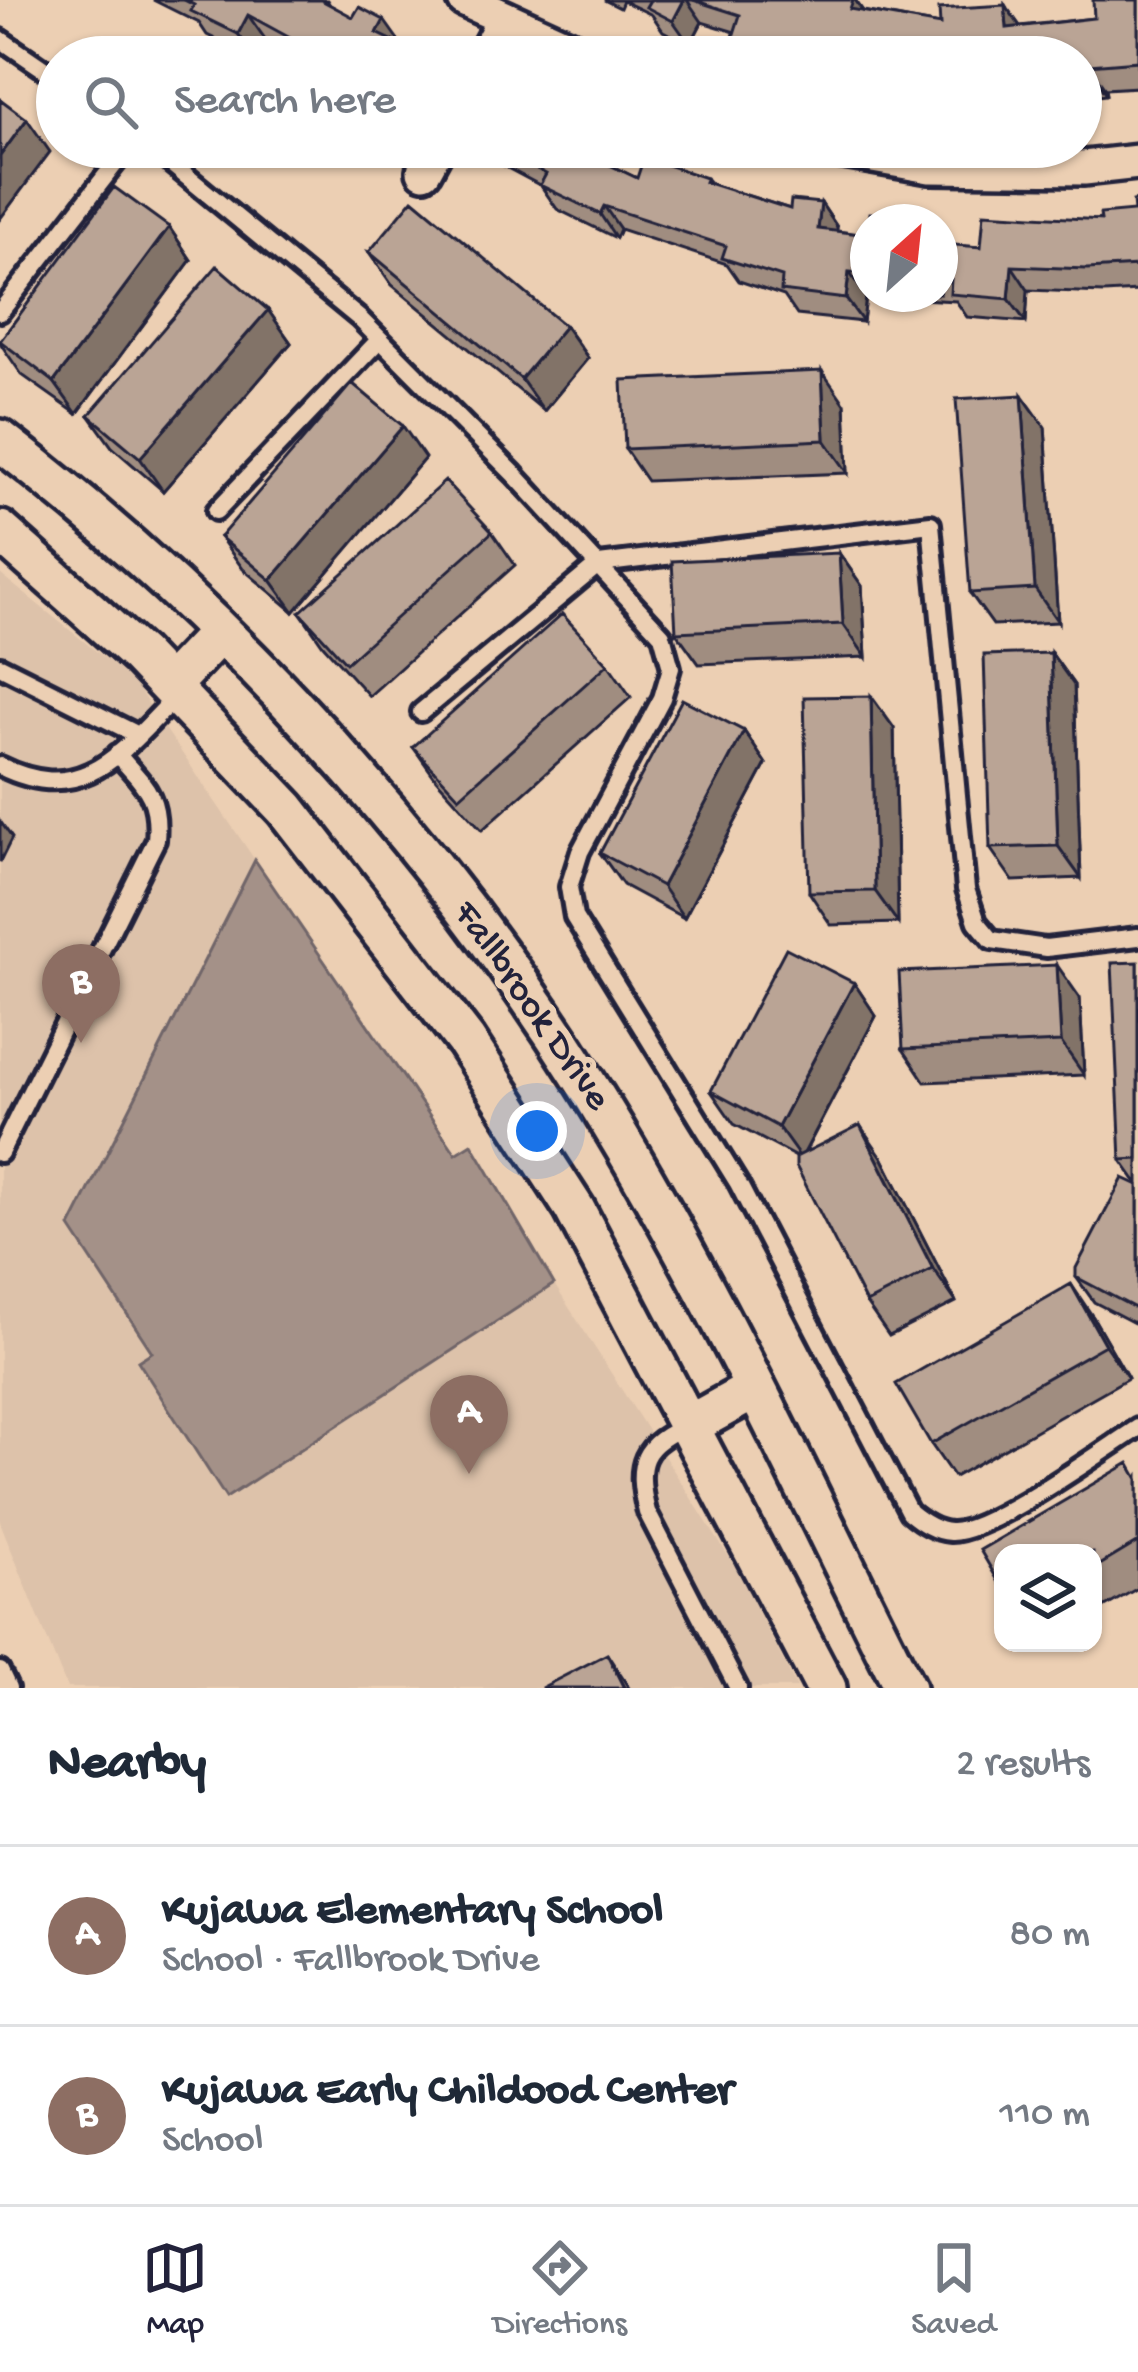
<!DOCTYPE html>
<html lang="en">
<head>
<meta charset="utf-8">
<style>
  body { margin:0; font-family:"Gochi Hand",sans-serif; background:#f2f2f3; color:#1f2937 }
  .controls { position:absolute; right:36px; bottom:36px; display:grid; overflow:hidden; border-radius:24px; box-shadow:0 3px 9px #0004 }
  .controls button { width:108px; height:108px; display:grid; place-items:center; padding:0; border:0; border-bottom:3px solid #e0e1e3; background:#fff; color:#1f2937; font:60px sans-serif }
  .compass { position:absolute; left:850px; top:204px; width:108px; height:108px; border-radius:50%; background:#fff; box-shadow:0 3px 9px #0004; rotate:27deg }
  .you { position:absolute; left:537px; top:1131px; width:42px; height:42px; margin:-30px; border:9px solid #fff; border-radius:50%; background:#1a73e8; box-shadow:0 0 0 18px #1a73e833 }
  .badge { display:grid; place-items:center; width:78px; height:78px; border-radius:50%; background:#22223b; color:#fff; font-size:39px; font-weight:700 }
  .pin { position:absolute; translate:-50% -99px; filter:drop-shadow(0 3px 6px #0008) }
  .pin::after { content:''; position:absolute; top:63px; width:42px; height:36px; background:inherit; clip-path:polygon(0 0,100% 0,50% 100%) }
  .list { margin:0; padding:0; list-style:none }
  h2 { display:flex; justify-content:space-between; align-items:center; height:156px; margin:0; padding:0 48px; font-size:51px }
  h2 small { font-size:39px; font-weight:400; color:#747a83 }
  .list li { display:grid; grid-template-columns:78px 1fr auto; gap:36px; align-items:center; box-sizing:border-box; height:180px; padding:0 48px; border-top:3px solid #e0e1e3 }
  .list b { display:block; font-size:45px; white-space:nowrap }
  .list p { margin:0; font-size:39px; white-space:nowrap; color:#747a83 }
  .list em { font-size:39px; font-style:normal; color:#747a83 }
  .icon { flex:none; width:66px; height:66px; fill:none; stroke:currentColor; stroke-width:2; stroke-linecap:round; stroke-linejoin:round }
  .map { position:relative; flex:none; width:1138px; height:1688px; overflow:hidden }
  .search { position:absolute; background:#fff; box-shadow:0 3px 9px #0004; left:36px; right:36px; top:36px; height:132px; display:flex; align-items:center; gap:30px; box-sizing:border-box; padding:0 42px; border-radius:66px; color:#747a83; font-size:45px }
  .sheet { height:516px; background:#fff }
  nav { display:flex; justify-content:space-around; align-items:center; box-sizing:border-box; height:168px; border-top:3px solid #e0e1e3; background:#fff; font-size:33px; color:#747a83 }
  nav a { display:grid; justify-items:center; gap:6px }
  nav .on { color:#22223b }
  .map>svg:first-child { display:block }
</style>
</head>
<body>
<div class="map">
<svg width="1138" height="1688" viewBox="0 0 1138 1688">
  <rect width="100%" height="100%" fill="#eccfb3"/>
  <filter id="ink" filterUnits="userSpaceOnUse"><feTurbulence type="fractalNoise" baseFrequency=".00833" numOctaves="2"/><feDisplacementMap in="SourceGraphic" scale="24" xChannelSelector="R" yChannelSelector="G"/><feConvolveMatrix kernelMatrix="1 2 1 2 8 2 1 2 1" color-interpolation-filters="sRGB"/></filter>
  <g filter="url(#ink)">
    <path fill="#ddc2aa" d="M 0,574 L 132,680 L 255,860 L 70,1227 L 152,1352 L 138,1360 L 227,1498 L 554,1284 L 736,1568 L 797,1688 L 67,1688 L 0,1522 Z"/>
    <path fill="#a49188" stroke="#706569" stroke-width="3" d="M 255,860 L 456,1154 L 472,1144 L 554,1284 L 226,1498 L 138,1361 L 152,1352 L 70,1227 Z"/>
    <g fill="none" stroke-linecap="round" stroke-linejoin="round">
      <g stroke="#22223b" stroke-width="26">
        <path id="service" d="M 0,39 L 57,78
          M 151,147 L 360,319 L 514,474 L 662,635 L 671,668 L 662,698 L 580,852 L 569,887 L 574,917 L 738,1183 L 909,1512 C 921,1522 934,1531 950,1532 C 987,1534 1102,1451 1138,1428
          M 0,312 L 128,147
          M 216,511 L 380,339
          M 0,666 L 138,735
          M 421,712 L 599,564 L 931,524 L 966,889 L 977,922 L 992,940 L 1046,948 L 1138,937
          M 0,766 C 84,808 122,751 178,695
          M 0,1153 L 156,840 C 160,796 145,786 117,754
          M 689,1425 C 641,1444 635,1464 647,1512 L 738,1688
          M 0,1671 L 8,1688"/>
      </g>
      <g stroke="#22223b" stroke-width="42">
        <path id="minor" d="M 465,0 L 590,57
          M 484,57 L 504,20
          M 822,147 L 930,166 L 1084,168 L 1138,162
          M 424,171 L 437,147"/>
      </g>
      <g stroke="#22223b" stroke-width="48">
        <path id="tertiary" d="M 0,440 C 228,616 430,836 584,1080 C 706,1273 802,1484 905,1688
          M 0,531 L 139,655 L 286,809 L 466,1041 L 574,1208 L 826,1688
          M 169,686 L 220,632
          M 690,1425 L 753,1390"/>
      </g>
      <use href="#service" stroke="#eccfb3" stroke-width="16"/>
      <use href="#minor" stroke="#eccfb3" stroke-width="33"/>
      <use href="#tertiary" stroke="#eccfb3" stroke-width="39"/>
    </g>
    <path fill="#a08d80" stroke="#22223b" stroke-width="3" d="M 153,0 L 327,0 L 330,5 L 412,50 L 416,57 L 297,57 L 265,39 L 256,57 L 253,57 L 207,35 L 199,23 Z
      M 604,0 L 855,0 L 863,11 L 940,25 L 1005,5 L 1020,26 L 1094,18 L 1138,0 L 1138,87 L 1105,89 L 1106,95 L 1081,98 L 1081,57 L 741,57 L 731,43 L 735,32 L 702,22 L 690,45 L 663,31 L 652,15 L 623,1 L 620,8 Z
      M 490,147 L 613,147 L 618,154 L 612,166 L 637,178 L 706,178 L 711,184 L 790,209 L 821,203 L 837,227 L 837,231 L 868,235 L 868,294 L 940,294 L 940,224 L 952,241 L 951,245 L 981,247 L 1134,211 L 1138,200 L 1138,291 L 1104,293 L 1028,290 L 1026,322 L 967,317 L 956,301 L 866,296 L 863,322 L 797,315 L 784,296 L 739,281 L 727,264 L 620,229 L 616,238 L 557,209 L 541,186 L 502,165 Z
      M 169,227 L 191,260 L 77,414 L 22,375 L 0,343 Z
      M 369,252 L 565,326 L 588,358 L 544,411 L 392,285 Z
      M 268,310 L 291,343 L 163,491 L 112,447 L 89,415 Z
      M 845,404 L 848,473 L 647,481 L 625,449 Z
      M 1045,427 L 1058,622 L 993,625 L 970,593 Z
      M 425,458 L 294,612 L 243,569 L 220,537 Z
      M 492,532 L 515,565 L 369,696 L 323,645 L 300,612 Z
      M 839,553 L 862,586 L 866,657 L 699,664 L 676,632 Z
      M 1051,653 L 1074,685 L 1081,878 L 1013,881 L 990,848 Z
      M 608,664 L 631,697 L 482,830 L 436,779 L 413,747 Z
      M 894,728 L 898,923 L 831,925 L 809,892 Z
      M 744,731 L 766,764 L 684,918 L 623,885 L 600,853 Z
      M 1138,962 L 1138,1184 L 1121,1160 Z
      M 854,983 L 876,1016 L 805,1152 L 882,1157 L 956,1302 L 889,1336 L 866,1303 L 796,1157 L 734,1124 L 711,1091 Z
      M 1080,998 L 1084,1075 L 925,1082 L 903,1049 Z
      M 1138,1185 L 1138,1325 L 1094,1302 L 1076,1277 Z
      M 1093,1317 L 1128,1378 L 954,1477 L 931,1444 Z
      M 1138,1477 L 1138,1588 L 1093,1614 L 1093,1553 Z"/>
    <path fill="#827368" stroke="#22223b" stroke-width="3" d="M 684,0 L 687,0 L 702,22 L 690,45 L 673,21 Z
      M 853,0 L 855,0 L 871,23 L 850,9 Z
      M 1005,5 L 1022,29 L 1007,28 Z
      M 248,15 L 265,39 L 256,57 L 238,34 Z
      M 384,20 L 401,44 L 394,57 L 377,33 Z
      M 1088,65 L 1105,89 L 1106,95 L 1089,70 Z
      M 27,119 L 50,152 L 0,219 L 0,156 Z
      M 593,147 L 613,147 L 618,154 L 606,178 L 589,155 Z
      M 821,203 L 837,227 L 834,252 L 818,229 Z
      M 604,206 L 620,229 L 616,238 L 600,214 Z
      M 940,224 L 952,241 L 950,267 L 940,252 Z
      M 169,227 L 191,260 L 77,414 L 54,382 Z
      M 1012,266 L 1028,290 L 1026,322 L 1009,299 Z
      M 849,272 L 866,296 L 863,322 L 846,299 Z
      M 268,310 L 291,343 L 163,491 L 140,458 Z
      M 565,326 L 588,358 L 544,411 L 521,379 Z
      M 822,371 L 845,404 L 848,473 L 825,440 Z
      M 1022,395 L 1045,427 L 1058,622 L 1035,589 Z
      M 403,426 L 425,458 L 294,612 L 271,580 Z
      M 839,553 L 862,586 L 866,657 L 843,624 Z
      M 1051,653 L 1074,685 L 1081,878 L 1058,846 Z
      M 871,696 L 894,728 L 898,923 L 875,891 Z
      M 744,731 L 766,764 L 684,918 L 662,886 Z
      M 0,821 L 12,838 L 0,862 Z
      M 1057,965 L 1080,998 L 1084,1075 L 1061,1042 Z
      M 854,983 L 876,1016 L 801,1159 L 778,1127 Z
      M 860,1125 L 882,1157 L 956,1302 L 933,1269 Z
      M 1071,1284 L 1093,1317 L 1128,1378 L 1105,1345 Z
      M 607,1654 L 624,1680 L 629,1688 L 624,1688 Z"/>
    <path fill="#baa495" stroke="#22223b" stroke-width="3" d="M 184,0 L 321,0 L 353,17 L 359,7 L 384,20 L 377,33 L 412,50 L 408,57 L 325,57 L 248,15 L 238,34 L 191,11 L 194,5 Z
      M 650,0 L 684,0 L 673,21 L 646,7 Z
      M 693,0 L 853,0 L 850,9 L 940,25 L 939,9 L 1005,5 L 1007,28 L 1094,18 L 1093,0 L 1138,0 L 1138,61 L 1088,65 L 1089,70 L 1081,71 L 1081,57 L 816,57 L 803,52 L 801,57 L 778,57 L 731,43 L 740,15 Z
      M 0,99 L 27,119 L 0,156 Z
      M 496,147 L 593,147 L 589,155 L 637,178 L 644,157 L 706,178 L 705,182 L 790,209 L 791,200 L 821,203 L 818,229 L 868,235 L 868,274 L 849,272 L 846,299 L 781,291 L 782,277 L 722,258 L 726,246 L 604,206 L 600,214 L 540,185 L 546,174 Z
      M 114,187 L 169,227 L 54,382 L 0,341 Z
      M 413,199 L 565,326 L 521,379 L 369,252 Z
      M 1138,200 L 1138,266 L 1087,269 L 1012,266 L 1009,299 L 950,294 L 951,279 L 940,278 L 940,244 L 981,247 L 984,213 L 1101,220 L 1100,214 L 1134,211 L 1133,201 Z
      M 870,213 L 935,217 L 935,222 L 869,222 Z
      M 217,266 L 268,310 L 140,458 L 89,415 Z
      M 822,371 L 825,440 L 625,449 L 622,380 Z
      M 352,383 L 403,426 L 271,580 L 220,537 Z
      M 1022,395 L 1035,589 L 970,593 L 956,399 Z
      M 445,481 L 492,532 L 346,663 L 300,612 Z
      M 839,553 L 843,624 L 676,632 L 672,561 Z
      M 562,614 L 608,664 L 459,797 L 413,747 Z
      M 1051,653 L 1058,846 L 990,848 L 984,655 Z
      M 871,696 L 875,891 L 809,892 L 804,697 Z
      M 682,699 L 744,731 L 662,886 L 600,853 Z
      M 786,948 L 854,983 L 778,1127 L 711,1091 Z
      M 1138,962 L 1138,1159 L 1121,1160 L 1112,963 Z
      M 1057,965 L 1061,1042 L 903,1049 L 899,972 Z
      M 860,1125 L 933,1269 L 866,1303 L 796,1166 L 796,1157 Z
      M 1123,1178 L 1138,1185 L 1138,1303 L 1135,1308 L 1076,1277 L 1076,1268 Z
      M 1071,1284 L 1105,1345 L 931,1444 L 896,1384 Z
      M 1129,1463 L 1138,1479 L 1138,1542 L 1093,1569 L 1093,1553 L 1003,1553 L 1003,1589 L 980,1550 Z
      M 607,1654 L 624,1688 L 541,1688 Z"/>
  </g>
  <g text-anchor="middle" dominant-baseline="central" stroke-width="12" stroke-linejoin="round" paint-order="stroke">
    <g font-size="39" fill="#22223b" stroke="#eccfb3">
      <text transform="translate(530 1007) rotate(55)">Fallbrook Drive</text>
    </g>
  </g>
</svg>
<div class="controls">
<button><svg class="icon" aria-label="layers" viewBox="0 0 24 24"><path d="M12 4l9 5-9 5-9-5zM3 14l9 5 9-5"/></svg></button>
</div>
<svg class="compass" viewBox="-18 -18 36 36"><path d="M0-13l5 13h-10z" fill="#e53935"/><path d="M0 13l5-13h-10z" fill="#747a83"/></svg>
<div class="you"></div>
<div class="pin badge" style="left:469px;top:1474px;background:#8d6e63">A</div>
<div class="pin badge" style="left:81px;top:1043px;background:#8d6e63">B</div>
<div class="search"><svg class="icon" aria-label="search" viewBox="0 0 24 24"><circle cx="10" cy="10" r="6"/><path d="M15 15l6 6"/></svg>Search here</div>
</div>
<section class="sheet">
<h2>Nearby<small>2 results</small></h2>
<ul class="list">
<li><span class="badge" style="background:#8d6e63">A</span><div><b>Kujawa Elementary School</b><p>School · Fallbrook Drive</p></div><em>80 m</em></li>
<li><span class="badge" style="background:#8d6e63">B</span><div><b>Kujawa Early Childood Center</b><p>School</p></div><em>110 m</em></li>
</ul>
</section>
<nav>
<a class="on"><svg class="icon" aria-label="map" viewBox="0 0 24 24"><path d="M3 6l6-2 6 2 6-2v14l-6 2-6-2-6 2zM9 4v14M15 6v14"/></svg>Map</a>
<a><svg class="icon" aria-label="directions" viewBox="0 0 24 24"><path d="M12 3l9 9-9 9-9-9zM9 14v-3h6M13 9l2 2-2 2"/></svg>Directions</a>
<a><svg class="icon" aria-label="saved" viewBox="0 0 24 24"><path d="M7 4h10v16l-5-4-5 4z"/></svg>Saved</a>
</nav>
</body>
</html>
